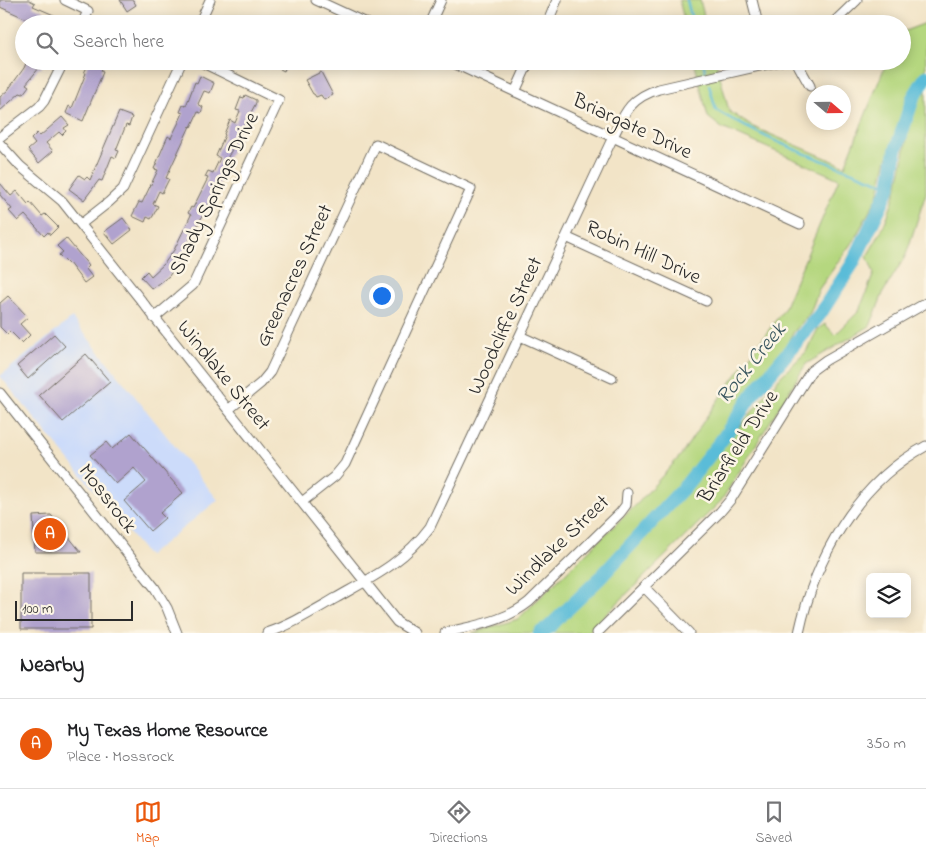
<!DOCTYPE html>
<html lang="en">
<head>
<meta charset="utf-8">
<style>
  body { margin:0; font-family:"Indie Flower",sans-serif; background:#f2f2f2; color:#202124 }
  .controls { position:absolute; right:15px; bottom:15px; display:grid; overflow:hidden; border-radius:8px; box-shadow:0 2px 12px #0003 }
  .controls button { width:45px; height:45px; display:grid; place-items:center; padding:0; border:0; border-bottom:1px solid #e0e0e0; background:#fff; color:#202124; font:25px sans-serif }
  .compass { position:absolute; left:806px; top:85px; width:45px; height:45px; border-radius:50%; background:#fff; box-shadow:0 2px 12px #0003; rotate:110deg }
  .scale { position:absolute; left:15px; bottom:12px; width:118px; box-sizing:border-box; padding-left:5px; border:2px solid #2b2b2b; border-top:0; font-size:14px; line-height:18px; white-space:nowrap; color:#2b2b2b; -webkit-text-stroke:4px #fcf5e5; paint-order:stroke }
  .you { position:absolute; left:381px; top:295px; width:18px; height:18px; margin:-12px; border:4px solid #fff; border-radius:50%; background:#1a73e8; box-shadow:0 0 0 8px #1a73e833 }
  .badge { display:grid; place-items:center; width:32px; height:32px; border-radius:50%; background:#ea580c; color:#fff; font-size:16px; font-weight:700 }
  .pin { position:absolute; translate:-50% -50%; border:2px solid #fff; box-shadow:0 1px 5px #0006 }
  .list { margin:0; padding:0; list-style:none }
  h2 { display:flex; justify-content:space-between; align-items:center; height:65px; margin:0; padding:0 20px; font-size:21px }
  h2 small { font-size:16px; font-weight:400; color:#757577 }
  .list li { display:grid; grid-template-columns:32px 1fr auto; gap:15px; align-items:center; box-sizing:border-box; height:90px; padding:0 20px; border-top:1px solid #e0e0e0 }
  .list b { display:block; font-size:19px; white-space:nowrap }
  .list p { margin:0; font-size:16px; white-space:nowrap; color:#757577 }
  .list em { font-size:16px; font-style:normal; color:#757577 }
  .icon { flex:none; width:28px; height:28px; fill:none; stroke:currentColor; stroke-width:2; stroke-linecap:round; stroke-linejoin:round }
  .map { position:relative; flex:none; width:926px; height:633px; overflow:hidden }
  .search { position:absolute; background:#fff; box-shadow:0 2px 12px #0003; left:15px; right:15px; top:15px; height:55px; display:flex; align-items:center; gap:12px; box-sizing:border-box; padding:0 18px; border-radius:28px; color:#757577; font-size:19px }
  .sheet { height:155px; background:#fff }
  nav { display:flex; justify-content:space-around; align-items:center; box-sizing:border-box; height:70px; border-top:1px solid #e0e0e0; background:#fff; font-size:14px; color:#757577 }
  nav a { display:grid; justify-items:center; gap:2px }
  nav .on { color:#ea580c }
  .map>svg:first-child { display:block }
</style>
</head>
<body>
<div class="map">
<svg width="926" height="633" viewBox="0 0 926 633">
  <rect width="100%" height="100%" fill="#fcf5e5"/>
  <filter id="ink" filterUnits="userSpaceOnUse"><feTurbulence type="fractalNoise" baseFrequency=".02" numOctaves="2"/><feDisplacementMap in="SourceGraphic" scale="10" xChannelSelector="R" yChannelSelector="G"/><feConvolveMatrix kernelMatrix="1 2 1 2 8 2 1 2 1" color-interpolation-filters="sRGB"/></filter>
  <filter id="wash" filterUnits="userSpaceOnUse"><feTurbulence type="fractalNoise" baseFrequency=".0096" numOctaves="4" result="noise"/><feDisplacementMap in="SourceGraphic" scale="20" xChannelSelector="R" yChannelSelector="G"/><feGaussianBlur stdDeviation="1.12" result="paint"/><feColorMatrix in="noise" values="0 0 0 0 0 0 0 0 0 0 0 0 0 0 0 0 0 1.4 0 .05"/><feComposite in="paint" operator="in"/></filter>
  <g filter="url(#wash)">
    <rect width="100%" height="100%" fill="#f2e4c7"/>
    <path fill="#ccdbfa" d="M 72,318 L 218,500 L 148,556 L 0,376 Z"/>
    <path fill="#b5d77f" stroke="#708155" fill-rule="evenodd" d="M 679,0 L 700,0 L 706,24 L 685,24 Z
      M 926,23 L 926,193 L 906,255 L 884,291 L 870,326 L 806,364 L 721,501 L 587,633 L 472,633 L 518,619 L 639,502 L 681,455 L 713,407 L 784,309 L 839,179 L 722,128 L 708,117 L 694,61 L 716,61 L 729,111 L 751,126 L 845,166 L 887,61 L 902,61 L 902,32 ZM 907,136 C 903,166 896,197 884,225 C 880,235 873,246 867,256 L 874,273 L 859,311 L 835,335 L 825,324 L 818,329 L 806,352 L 780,377 L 740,427 L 755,389 L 787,347 L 793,333 L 810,313 L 819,289 L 855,238 L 878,196 L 887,158 Z"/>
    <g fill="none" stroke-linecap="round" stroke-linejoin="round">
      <path stroke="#5abcd8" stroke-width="2.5" d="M 687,0 L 693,24
        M 703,61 L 705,71
        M 709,85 L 716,110 C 770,143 831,164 890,186"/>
      <path stroke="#5abcd8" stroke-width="14" d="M 540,633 L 549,627 L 599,579 L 686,485 L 724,437 L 752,395 L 820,314 L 853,263 L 890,186 L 896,150 L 913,98 L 926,77"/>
    </g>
    <g id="blocks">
      <path fill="#b0a2ce" d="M 0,0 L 29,0 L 35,3 L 33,6 L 63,19 L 61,24 L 38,24 L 39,22 L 28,17 L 27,19 L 0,7 Z
        M 120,0 L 133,0 L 136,5 L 127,11 Z
        M 27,61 L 44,61 L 41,69 L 39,68 L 26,84 L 29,86 L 23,94 L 20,93 L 0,111 L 0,97 L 8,90 L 24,68 Z
        M 90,61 L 105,61 L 101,71 L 103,72 L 83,121 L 66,113 L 69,106 L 72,108 L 86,73 L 84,73 Z
        M 264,61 L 288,61 L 284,71 Z
        M 321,72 L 333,95 L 324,100 L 321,95 L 316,97 L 314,94 L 313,94 L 305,80 Z
        M 200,76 L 214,83 L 210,93 L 204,91 L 198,104 L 203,107 L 201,113 L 198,112 L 191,127 L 190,126 L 166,178 L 169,179 L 162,193 L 159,191 L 153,204 L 158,206 L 153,216 L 151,219 L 147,217 L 145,222 L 132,216 L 139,202 L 142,203 L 158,170 L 154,169 L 164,145 L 168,136 L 171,138 L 178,124 L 183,113 L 180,112 L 183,105 L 186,106 L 195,82 L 197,83 Z
        M 245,95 L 256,100 L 256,103 L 242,129 L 241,132 L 243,133 L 238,141 L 237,140 L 223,166 L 226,167 L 226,171 L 222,180 L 219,184 L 218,183 L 210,202 L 190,239 L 189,244 L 186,251 L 169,276 L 152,289 L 141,277 L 147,271 L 151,276 L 164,264 L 174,250 L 191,215 L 188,213 L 191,207 L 193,208 L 208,178 L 205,177 L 208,171 L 213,173 L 220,158 L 216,156 L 225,135 L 224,134 L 230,120 L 235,123 L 240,111 L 236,110 L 241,97 L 244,98 Z
        M 119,112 L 132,117 L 129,126 L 126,125 L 116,150 L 119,151 L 116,158 L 112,156 L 102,181 L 99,180 L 84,200 L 69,189 L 79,175 L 85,179 L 87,177 L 90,180 Z
        M 62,117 L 69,125 L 64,128 L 66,131 L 62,135 L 59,132 L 46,143 L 53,151 L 39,163 L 28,150 L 35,144 L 31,139 L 37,133 L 40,136 Z
        M 0,183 L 11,196 L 17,191 L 28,204 L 30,202 L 42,216 L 45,214 L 58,227 L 50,235 L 48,232 L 44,236 L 25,215 L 18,221 L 9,211 L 12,209 L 0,195 Z
        M 123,218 L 132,230 L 114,244 L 104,232 Z
        M 66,238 L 89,266 L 86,269 L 92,277 L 84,283 L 69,263 L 68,264 L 59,255 L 63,252 L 57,246 Z
        M 8,296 L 28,317 L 20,324 L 30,335 L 22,343 L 10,331 L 7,334 L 0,327 L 0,303 Z
        M 54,334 L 65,346 L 28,379 L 17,366 Z
        M 86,354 L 110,382 L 63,422 L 39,395 Z
        M 131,433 L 183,493 L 160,513 L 165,518 L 150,531 L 124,501 L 146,482 L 134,468 L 116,484 L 90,455 L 106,442 L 112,449 Z
        M 51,515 L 81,552 L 35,552 L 33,516 Z
        M 21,573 L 91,573 L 91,629 L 21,629 Z"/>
    </g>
  </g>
  <g filter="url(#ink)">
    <use href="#blocks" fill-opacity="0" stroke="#716c62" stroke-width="1"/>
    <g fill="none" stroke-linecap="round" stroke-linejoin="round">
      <g stroke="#716c62" stroke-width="11">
        <path id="minor" d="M 65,0 L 88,11 L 82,24
          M 316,0 L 368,24
          M 752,0 L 758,24
          M 199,24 L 210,0
          M 430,24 L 441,0
          M 547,24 L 557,0
          M 832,24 L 857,0
          M 449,61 L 800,224
          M 796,61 L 810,86
          M 515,92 L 529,61
          M 0,137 L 39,107 L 44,101 L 64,61
          M 0,144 L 20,166 L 62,201 L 397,622 L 415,633
          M 81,224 L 109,202 L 123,189 L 182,61
          M 566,237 L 706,301
          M 154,318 L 193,285 L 279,100 L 199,61
          M 520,336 L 612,378
          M 0,393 L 155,588 L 167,608 L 177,633
          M 228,410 L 261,383 L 270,372 L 376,144 L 471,189 L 345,464 L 335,476 L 302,502
          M 644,587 L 689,633
          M 267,633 C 291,625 313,611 336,598 C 373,577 404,562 430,527 L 613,137 C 625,112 630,98 659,89 L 781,61
          M 445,633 C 476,625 504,622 529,602 L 620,513 L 626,505 L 627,493
          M 597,633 L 720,512 L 731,499 L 811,371 L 826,360 L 926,303
          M 799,633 C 815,558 856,484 926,446"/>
      </g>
      <use href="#minor" stroke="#fff" stroke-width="9"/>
    </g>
  </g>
  <g text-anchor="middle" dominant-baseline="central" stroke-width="5" stroke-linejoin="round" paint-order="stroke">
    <g font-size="21" fill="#2b2b2b" stroke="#fcf5e5">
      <text transform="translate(632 127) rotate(25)">Briargate Drive</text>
      <text transform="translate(215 194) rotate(-64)">Shady Springs Drive</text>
      <text transform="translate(643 253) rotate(25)">Robin Hill Drive</text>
      <text transform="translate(295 276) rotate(-65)">Greenacres Street</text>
      <text transform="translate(506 326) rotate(-65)">Woodcliffe Street</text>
      <text transform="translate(223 376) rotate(51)">Windlake Street</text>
      <text transform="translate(739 447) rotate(-57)">Briarfield Drive</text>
      <text transform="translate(107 499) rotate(52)">Mossrock</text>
      <text transform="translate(558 546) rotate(-44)">Windlake Street</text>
    </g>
    <g font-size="22" font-style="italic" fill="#39565f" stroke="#fcf5e5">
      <text transform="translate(752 364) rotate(-51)">Rock Creek</text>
    </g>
  </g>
</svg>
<div class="controls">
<button><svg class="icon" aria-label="layers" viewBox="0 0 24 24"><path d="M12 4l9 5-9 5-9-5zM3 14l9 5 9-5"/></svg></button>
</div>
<svg class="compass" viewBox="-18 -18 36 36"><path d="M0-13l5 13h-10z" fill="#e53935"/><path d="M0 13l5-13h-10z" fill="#757577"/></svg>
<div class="scale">100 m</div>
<div class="you"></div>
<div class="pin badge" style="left:50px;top:534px">A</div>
<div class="search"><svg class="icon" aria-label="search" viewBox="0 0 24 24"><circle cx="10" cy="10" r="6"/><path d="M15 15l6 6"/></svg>Search here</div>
</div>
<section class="sheet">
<h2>Nearby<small></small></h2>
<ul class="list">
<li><span class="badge">A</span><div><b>My Texas Home Resource</b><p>Place · Mossrock</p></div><em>350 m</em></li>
</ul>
</section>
<nav>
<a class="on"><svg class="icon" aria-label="map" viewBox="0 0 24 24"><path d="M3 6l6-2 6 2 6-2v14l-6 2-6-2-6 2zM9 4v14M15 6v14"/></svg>Map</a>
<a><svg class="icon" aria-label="directions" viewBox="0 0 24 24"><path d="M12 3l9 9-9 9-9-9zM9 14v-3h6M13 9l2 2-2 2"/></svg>Directions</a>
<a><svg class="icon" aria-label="saved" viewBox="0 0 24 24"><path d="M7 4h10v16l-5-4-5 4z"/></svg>Saved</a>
</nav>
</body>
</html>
